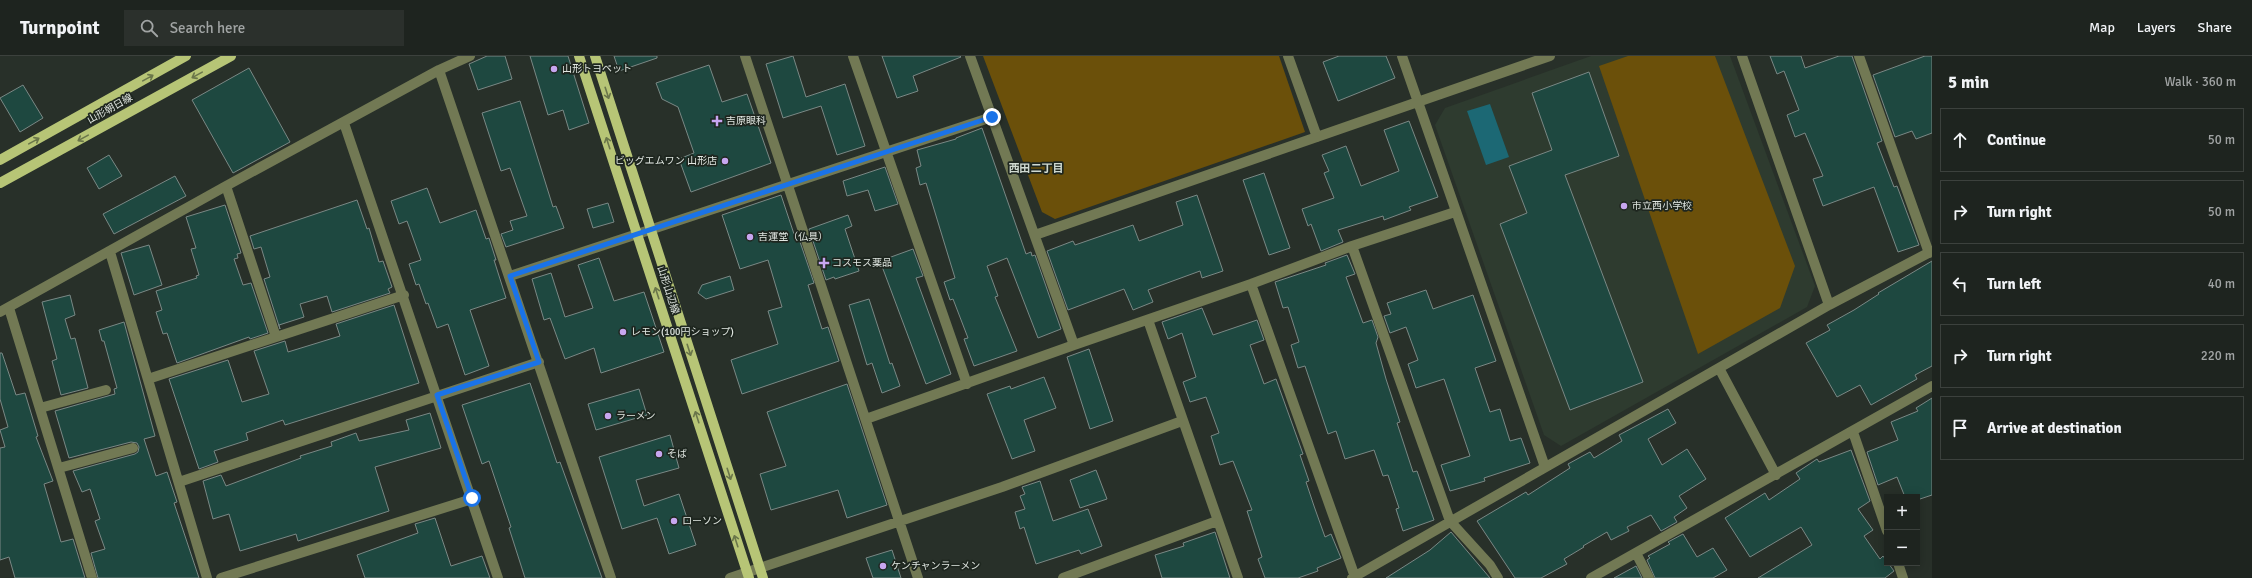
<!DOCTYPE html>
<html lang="en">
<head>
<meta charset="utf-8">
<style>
  body { margin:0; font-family:Signika,"Noto Sans JP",sans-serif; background:#2b302c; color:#f1f3f6 }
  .controls { position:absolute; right:12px; bottom:12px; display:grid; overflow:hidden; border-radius:0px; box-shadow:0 2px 10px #0003 }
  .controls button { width:36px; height:36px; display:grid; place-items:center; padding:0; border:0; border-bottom:1px solid #3c413d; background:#1e241f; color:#f1f3f6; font:20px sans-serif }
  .stop { position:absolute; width:12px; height:12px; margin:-9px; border:3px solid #1a73e8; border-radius:50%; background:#fff }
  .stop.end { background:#1a73e8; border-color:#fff; box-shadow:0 1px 4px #0008 }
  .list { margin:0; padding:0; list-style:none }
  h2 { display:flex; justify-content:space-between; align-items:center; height:52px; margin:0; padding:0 16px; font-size:17px }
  h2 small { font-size:13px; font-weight:400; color:#a1a4a4 }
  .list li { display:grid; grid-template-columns:26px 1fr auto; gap:12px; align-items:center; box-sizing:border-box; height:64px; margin:0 8px 8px; padding:0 8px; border:1px solid #3c413d; border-radius:0px }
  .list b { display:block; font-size:15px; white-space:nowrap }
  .list em { font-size:13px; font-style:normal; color:#a1a4a4 }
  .icon { flex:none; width:22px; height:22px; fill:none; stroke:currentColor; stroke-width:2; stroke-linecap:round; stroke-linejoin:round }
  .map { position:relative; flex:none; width:1932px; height:522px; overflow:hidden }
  header { display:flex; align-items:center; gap:24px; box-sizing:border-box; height:56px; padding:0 20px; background:#1e241f; border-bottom:1px solid #3c413d }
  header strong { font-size:19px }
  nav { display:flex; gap:22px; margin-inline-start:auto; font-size:14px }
  .search { width:280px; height:36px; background:#2b302c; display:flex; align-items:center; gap:10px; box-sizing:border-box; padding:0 14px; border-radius:0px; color:#a1a4a4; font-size:15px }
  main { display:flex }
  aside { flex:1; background:#1e241f }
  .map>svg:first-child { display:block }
</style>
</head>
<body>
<header>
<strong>Turnpoint</strong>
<div class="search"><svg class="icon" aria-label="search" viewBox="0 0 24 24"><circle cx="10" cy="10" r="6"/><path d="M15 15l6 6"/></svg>Search here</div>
<nav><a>Map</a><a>Layers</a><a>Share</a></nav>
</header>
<main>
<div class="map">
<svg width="1932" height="522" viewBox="0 0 1932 522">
  <rect width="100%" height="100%" fill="#283029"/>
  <path fill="#2e3b2f" d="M 1591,0 L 1730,0 L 1815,230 L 1807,251 L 1561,390 L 1544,379 L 1435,69 L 1445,52 Z"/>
  <path fill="#6b500a" d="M 983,0 L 1279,0 L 1305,76 L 1055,163 L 1042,156 Z
    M 1628,0 L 1715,0 L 1795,210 L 1780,252 L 1698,298 L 1599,10 Z"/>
  <path fill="#1c6874" d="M 1490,48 L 1509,101 L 1486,109 L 1467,55 Z"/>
  <path fill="#1e4840" stroke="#7a8885" d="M 487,0 L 505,0 L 512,23 L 478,34 L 469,8 Z
    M 530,0 L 568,0 L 589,67 L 569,74 L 563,54 L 548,59 Z
    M 614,0 L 657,0 L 657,2 L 619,15 Z
    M 793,0 L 806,41 L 845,28 L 865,90 L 837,99 L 821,50 L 783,62 L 766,8 Z
    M 882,0 L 960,0 L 961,1 L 913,20 L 918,35 L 897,42 Z
    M 1339,0 L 1386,0 L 1395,22 L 1338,45 L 1323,6 Z
    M 1770,0 L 1801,0 L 1805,12 L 1839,0 L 1852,0 L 1882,85 L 1877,87 L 1894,131 L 1897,130 L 1919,189 L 1898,196 L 1874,131 L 1823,150 L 1813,123 L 1823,120 L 1805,77 L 1795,81 L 1787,59 L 1799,54 L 1784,15 L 1777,18 Z
    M 1925,0 L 1932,0 L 1932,77 L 1916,83 L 1912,75 L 1895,81 L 1873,19 Z
    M 709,9 L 722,46 L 747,38 L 771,107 L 691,136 L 679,103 L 694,97 L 678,51 L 662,43 L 656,27 Z
    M 249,12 L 290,86 L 233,117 L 192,44 Z
    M 1589,16 L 1619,100 L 1565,119 L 1643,326 L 1570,354 L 1500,168 L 1527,157 L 1509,110 L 1552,94 L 1532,37 Z
    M 23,29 L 43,62 L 20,76 L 0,42 Z
    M 520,45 L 553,151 L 556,150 L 564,172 L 506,191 L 501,178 L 513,174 L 510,165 L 527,160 L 510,112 L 501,115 L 482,57 Z
    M 1409,65 L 1438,141 L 1409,151 L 1411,154 L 1384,164 L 1383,160 L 1338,174 L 1343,186 L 1321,195 L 1311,168 L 1308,170 L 1302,153 L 1334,142 L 1324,117 L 1329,115 L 1322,99 L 1346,90 L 1361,130 L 1399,115 L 1384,74 Z
    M 982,72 L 1026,198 L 1031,196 L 1032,200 L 1035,199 L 1061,273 L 1038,282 L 1007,202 L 987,210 L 998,240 L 995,241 L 1017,295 L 974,310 L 964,283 L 968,282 L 953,243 L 950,244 L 944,226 L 955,222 L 926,127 L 920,129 L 916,112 L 921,110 L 917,94 L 956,83 L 956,82 Z
    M 109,99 L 122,120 L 99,133 L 87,112 Z
    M 885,111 L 898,148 L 875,155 L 868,134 L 847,140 L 843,125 Z
    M 1264,117 L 1290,192 L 1269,199 L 1243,124 Z
    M 175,120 L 186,140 L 114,178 L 103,158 Z
    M 427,132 L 440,167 L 476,154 L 486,183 L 489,182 L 496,204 L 494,204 L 506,242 L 470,254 L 489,310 L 465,319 L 448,268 L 437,272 L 428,247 L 426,248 L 419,228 L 416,229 L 409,208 L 421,204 L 407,165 L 399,168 L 391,145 Z
    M 781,139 L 794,178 L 797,177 L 814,227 L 808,229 L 822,273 L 828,271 L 839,305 L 742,338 L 731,304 L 778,288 L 768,255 L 782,251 L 768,204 L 740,213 L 722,159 Z
    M 1197,139 L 1223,215 L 1202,222 L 1200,215 L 1148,234 L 1153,246 L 1133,254 L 1124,233 L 1068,254 L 1047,195 L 1073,185 L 1075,189 L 1133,169 L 1139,185 L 1183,169 L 1176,146 Z
    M 357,144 L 367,173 L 369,172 L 379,206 L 383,205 L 392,231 L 388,233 L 390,237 L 332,256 L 327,240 L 300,248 L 304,261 L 279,269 L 280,273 L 264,223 L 270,221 L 261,191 L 254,193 L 250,180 Z
    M 608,147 L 614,166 L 593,172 L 587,153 Z
    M 225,149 L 241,197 L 237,198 L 238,202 L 234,203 L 243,229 L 251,227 L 268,277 L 250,283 L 249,281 L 177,307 L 167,277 L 163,278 L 156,256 L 162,254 L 156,235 L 197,222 L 196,220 L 199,219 L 191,193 L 196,192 L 186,161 Z
    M 848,159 L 852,170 L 845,173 L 859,215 L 835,223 L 834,221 L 826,224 L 809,173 Z
    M 149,189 L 162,229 L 134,239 L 121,197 Z
    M 913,193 L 923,220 L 916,222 L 951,318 L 926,328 L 880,205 Z
    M 1347,199 L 1355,218 L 1346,221 L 1363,267 L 1372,264 L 1378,281 L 1376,287 L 1386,323 L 1400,366 L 1397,367 L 1413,416 L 1417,415 L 1434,464 L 1403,475 L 1396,453 L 1399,452 L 1388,419 L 1383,420 L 1374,394 L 1345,403 L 1336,375 L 1328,378 L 1305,310 L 1298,312 L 1291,289 L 1299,286 L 1288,251 L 1283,252 L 1275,226 L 1326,209 L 1325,207 Z
    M 599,202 L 614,245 L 644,236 L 664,296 L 601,317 L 594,292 L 565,303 L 550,262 L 544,264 L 532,223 L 551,217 L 565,261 L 593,252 L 578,209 Z
    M 1932,205 L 1932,310 L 1915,319 L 1917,323 L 1871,349 L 1860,329 L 1837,341 L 1806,287 L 1830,274 L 1827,269 L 1854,254 L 1879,238 L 1878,237 Z
    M 730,220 L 734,234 L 706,243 L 698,237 L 702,229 Z
    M 1426,234 L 1433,253 L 1473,239 L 1496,305 L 1475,312 L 1490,356 L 1500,353 L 1510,385 L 1521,382 L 1530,407 L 1484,422 L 1485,425 L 1450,435 L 1441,409 L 1470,400 L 1444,323 L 1416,332 L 1408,308 L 1418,304 L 1406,271 L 1390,277 L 1384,260 L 1391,258 L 1387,247 Z
    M 70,239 L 75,259 L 65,263 L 71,283 L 75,282 L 88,332 L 61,339 L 52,305 L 57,303 L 42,246 Z
    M 869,243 L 890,308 L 892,307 L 900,330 L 882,337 L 872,307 L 867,309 L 849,249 Z
    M 394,249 L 419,327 L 285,369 L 283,364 L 246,377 L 248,384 L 214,395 L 218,406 L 199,413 L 169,323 L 228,304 L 242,346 L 269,338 L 254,295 L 285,285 L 288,296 L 340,280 L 336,268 Z
    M 1202,252 L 1213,279 L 1257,264 L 1264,284 L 1250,289 L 1264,328 L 1276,323 L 1303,398 L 1300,399 L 1309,425 L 1306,426 L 1314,450 L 1325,481 L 1331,478 L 1341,502 L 1317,512 L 1318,515 L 1298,522 L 1265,522 L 1258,503 L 1262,501 L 1247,455 L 1252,454 L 1233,405 L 1220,409 L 1211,380 L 1219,377 L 1206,341 L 1190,346 L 1183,326 L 1196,321 L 1182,277 L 1168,283 L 1162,266 Z
    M 124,266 L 155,380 L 144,383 L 156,420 L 167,416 L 177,446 L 174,447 L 199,522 L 98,522 L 91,497 L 105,493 L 95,465 L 100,463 L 90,433 L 82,436 L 73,415 L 135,398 L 138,396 L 139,391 L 137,387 L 131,386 L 69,402 L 55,355 L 115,338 L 114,333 L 117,332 L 104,285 L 102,285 L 99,274 Z
    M 1089,293 L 1113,365 L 1090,373 L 1067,301 Z
    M 0,297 L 2,297 L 16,339 L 25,337 L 38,380 L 36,381 L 53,425 L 44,428 L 61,486 L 73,483 L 85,522 L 15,522 L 9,501 L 0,504 L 0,392 L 5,391 L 0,374 L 8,371 L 0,343 Z
    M 1044,321 L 1056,352 L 1024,364 L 1035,395 L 1012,403 L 987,338 L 1010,330 L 1011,333 Z
    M 530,327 L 557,407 L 560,406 L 602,522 L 525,522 L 509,472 L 511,471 L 489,405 L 482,408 L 462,349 Z
    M 847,328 L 887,449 L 847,462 L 838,434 L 771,454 L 760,418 L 786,410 L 767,356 Z
    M 639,333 L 647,359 L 596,374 L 588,348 Z
    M 1932,342 L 1932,439 L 1917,444 L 1917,441 L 1905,441 L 1897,421 L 1878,429 L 1867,396 L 1898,384 L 1891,366 L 1918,355 L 1916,352 Z
    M 1668,353 L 1676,367 L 1648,383 L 1662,409 L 1687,393 L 1706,423 L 1679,440 L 1687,452 L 1674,461 L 1677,466 L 1661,475 L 1651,459 L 1627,471 L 1629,475 L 1611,484 L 1607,476 L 1583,490 L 1584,491 L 1564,503 L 1567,508 L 1541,522 L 1515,522 L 1477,465 L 1526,436 L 1528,439 L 1570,412 L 1568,408 L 1590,396 L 1594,402 L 1622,385 L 1619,379 Z
    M 430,357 L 441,392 L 375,411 L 389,455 L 298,485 L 296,478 L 240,495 L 229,458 L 213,463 L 203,425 L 221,419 L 226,430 L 301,402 L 300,400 L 332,390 L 331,386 L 356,377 L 359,385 L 409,374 L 406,364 Z
    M 670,379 L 679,412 L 636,424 L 644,450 L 679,438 L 696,489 L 669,498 L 657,462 L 622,473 L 599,401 Z
    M 1851,394 L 1870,445 L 1858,453 L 1873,474 L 1864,480 L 1880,503 L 1883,500 L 1894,515 L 1885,522 L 1758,522 L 1812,489 L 1801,471 L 1750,501 L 1725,462 L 1765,437 L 1769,444 L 1800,423 L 1796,417 L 1817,403 L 1819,406 Z
    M 1096,414 L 1107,443 L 1080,452 L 1070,424 Z
    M 1040,425 L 1053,465 L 1088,453 L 1102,490 L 1081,498 L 1079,494 L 1036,508 L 1024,471 L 1020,473 L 1015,456 L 1025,453 L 1020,440 L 1025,438 L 1022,431 Z
    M 435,462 L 451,510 L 482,500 L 490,522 L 365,522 L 357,499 L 418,477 L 415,468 Z
    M 1215,476 L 1230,522 L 1162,522 L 1155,499 L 1184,490 L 1183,487 Z
    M 1451,476 L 1490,522 L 1386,522 L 1430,494 Z
    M 1683,478 L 1697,501 L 1713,492 L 1727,514 L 1713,522 L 1655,522 L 1647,504 L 1650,502 L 1648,500 L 1670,488 L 1668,486 Z
    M 892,494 L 901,522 L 873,522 L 866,502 Z
    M 1636,510 L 1642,522 L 1614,522 Z"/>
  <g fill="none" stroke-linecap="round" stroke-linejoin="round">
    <path stroke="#727954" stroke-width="10" d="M 745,0 L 918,522
      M 853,0 L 967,328
      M 970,0 L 1074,289
      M 1288,0 L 1317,81
      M 1402,0 L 1545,411
      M 1742,0 L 1829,249
      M 1859,0 L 1929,197
      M 439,14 L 611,522
      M 344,67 L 498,522
      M 226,130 L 276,281
      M 1035,179 L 1550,0
      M 1352,190 L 1450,465 L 1490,509 L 1498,522
      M 110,196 L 207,522
      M 510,220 L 992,61
      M 1251,228 L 1355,521
      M 9,252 L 92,522
      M 0,256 L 226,130 L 439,14 L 470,0
      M 1148,264 L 1238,522
      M 1719,312 L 1776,419
      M 148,323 L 404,239
      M 40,352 L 106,334
      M 866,363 L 1074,289 L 1251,228 L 1352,190 L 1455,156
      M 1853,376 L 1887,475
      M 59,412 L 133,392
      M 179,426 L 539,306
      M 1636,497 L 1649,522
      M 1898,507 L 1903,522
      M 221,522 L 472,443
      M 730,522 L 1002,431 L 1182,365
      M 1063,522 L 1217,465
      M 1352,522 L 1829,249 L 1932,195
      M 1591,522 L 1932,330"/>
    <path stroke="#b7c576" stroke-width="10" d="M 579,0 L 749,522
      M 595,0 L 763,522
      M 0,104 L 186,0
      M 0,127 L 231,0"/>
  </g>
  <defs><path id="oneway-shaft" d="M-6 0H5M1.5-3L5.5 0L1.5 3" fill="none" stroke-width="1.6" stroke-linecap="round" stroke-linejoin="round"/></defs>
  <g stroke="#6a764a">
    <use href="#oneway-shaft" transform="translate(197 19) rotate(151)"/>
    <use href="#oneway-shaft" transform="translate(148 22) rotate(-29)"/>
    <use href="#oneway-shaft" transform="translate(607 37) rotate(72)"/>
    <use href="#oneway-shaft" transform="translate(83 82) rotate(151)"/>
    <use href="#oneway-shaft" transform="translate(34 85) rotate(-29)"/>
    <use href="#oneway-shaft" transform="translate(608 87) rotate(-108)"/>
    <use href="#oneway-shaft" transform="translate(657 237) rotate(-108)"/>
    <use href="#oneway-shaft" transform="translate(689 294) rotate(72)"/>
    <use href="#oneway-shaft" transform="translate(697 361) rotate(-108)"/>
    <use href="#oneway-shaft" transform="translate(729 418) rotate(72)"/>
    <use href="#oneway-shaft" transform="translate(736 485) rotate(-108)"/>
  </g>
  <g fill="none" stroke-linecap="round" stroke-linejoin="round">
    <path stroke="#1a73e8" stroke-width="5" d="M 472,442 L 437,339 L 539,306 L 510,220 L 992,61"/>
  </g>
  <g fill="#c7a6f0" stroke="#1e261f" stroke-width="1.5">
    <circle cx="554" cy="13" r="4"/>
    <path d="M715 59h4v4h4v4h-4v4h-4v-4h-4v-4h4z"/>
    <circle cx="725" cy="105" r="4"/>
    <circle cx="1624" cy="150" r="4"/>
    <circle cx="750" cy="181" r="4"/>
    <path d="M822 201h4v4h4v4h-4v4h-4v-4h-4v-4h4z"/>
    <circle cx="623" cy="276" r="4"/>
    <circle cx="608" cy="360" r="4"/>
    <circle cx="659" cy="398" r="4"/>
    <circle cx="674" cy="465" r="4"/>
    <circle cx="883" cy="510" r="4"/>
  </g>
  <g text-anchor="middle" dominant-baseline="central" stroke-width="3.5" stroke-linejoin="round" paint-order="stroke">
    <g font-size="10" fill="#e1e7e2" stroke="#1e261f" text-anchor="start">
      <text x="562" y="13">山形トヨペット</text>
      <text x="726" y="65">吉原眼科</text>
      <text x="717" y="105" text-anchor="end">ビッグエムワン 山形店</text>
      <text x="1632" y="150">市立西小学校</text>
      <text x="758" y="181">吉運堂（仏具）</text>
      <text x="832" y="207">コスモス薬品</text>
      <text x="631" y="276">レモン(100円ショップ)</text>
      <text x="616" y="360">ラーメン</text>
      <text x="667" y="398">そば</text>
      <text x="682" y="465">ローソン</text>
      <text x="891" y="510">ケンチャンラーメン</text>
    </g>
    <g font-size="10" fill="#e1e7e2" stroke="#1e261f">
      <text transform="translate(110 53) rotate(-29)">山形朝日線</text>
      <text transform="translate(668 234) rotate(72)">山形山辺線</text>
    </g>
    <g font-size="11" font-weight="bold" fill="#cfd9d0" stroke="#1e261f">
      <text x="1036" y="112">西田二丁目</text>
    </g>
  </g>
</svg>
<div class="controls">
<button>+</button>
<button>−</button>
</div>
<div class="stop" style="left:472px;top:442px"></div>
<div class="stop end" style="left:992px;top:61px"></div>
</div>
<aside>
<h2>5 min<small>Walk · 360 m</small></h2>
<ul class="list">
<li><svg class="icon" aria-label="ahead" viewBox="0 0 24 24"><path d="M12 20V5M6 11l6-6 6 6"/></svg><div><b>Continue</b></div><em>50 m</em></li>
<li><svg class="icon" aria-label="right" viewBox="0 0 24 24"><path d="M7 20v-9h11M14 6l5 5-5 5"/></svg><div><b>Turn right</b></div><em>50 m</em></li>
<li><svg class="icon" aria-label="left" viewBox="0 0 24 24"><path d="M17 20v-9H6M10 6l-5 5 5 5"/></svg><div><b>Turn left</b></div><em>40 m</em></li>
<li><svg class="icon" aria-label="right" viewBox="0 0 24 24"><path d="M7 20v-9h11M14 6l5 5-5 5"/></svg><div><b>Turn right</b></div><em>220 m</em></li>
<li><svg class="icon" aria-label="arrive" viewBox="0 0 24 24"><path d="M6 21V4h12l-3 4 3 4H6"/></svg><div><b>Arrive at destination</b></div></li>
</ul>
</aside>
</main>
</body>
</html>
